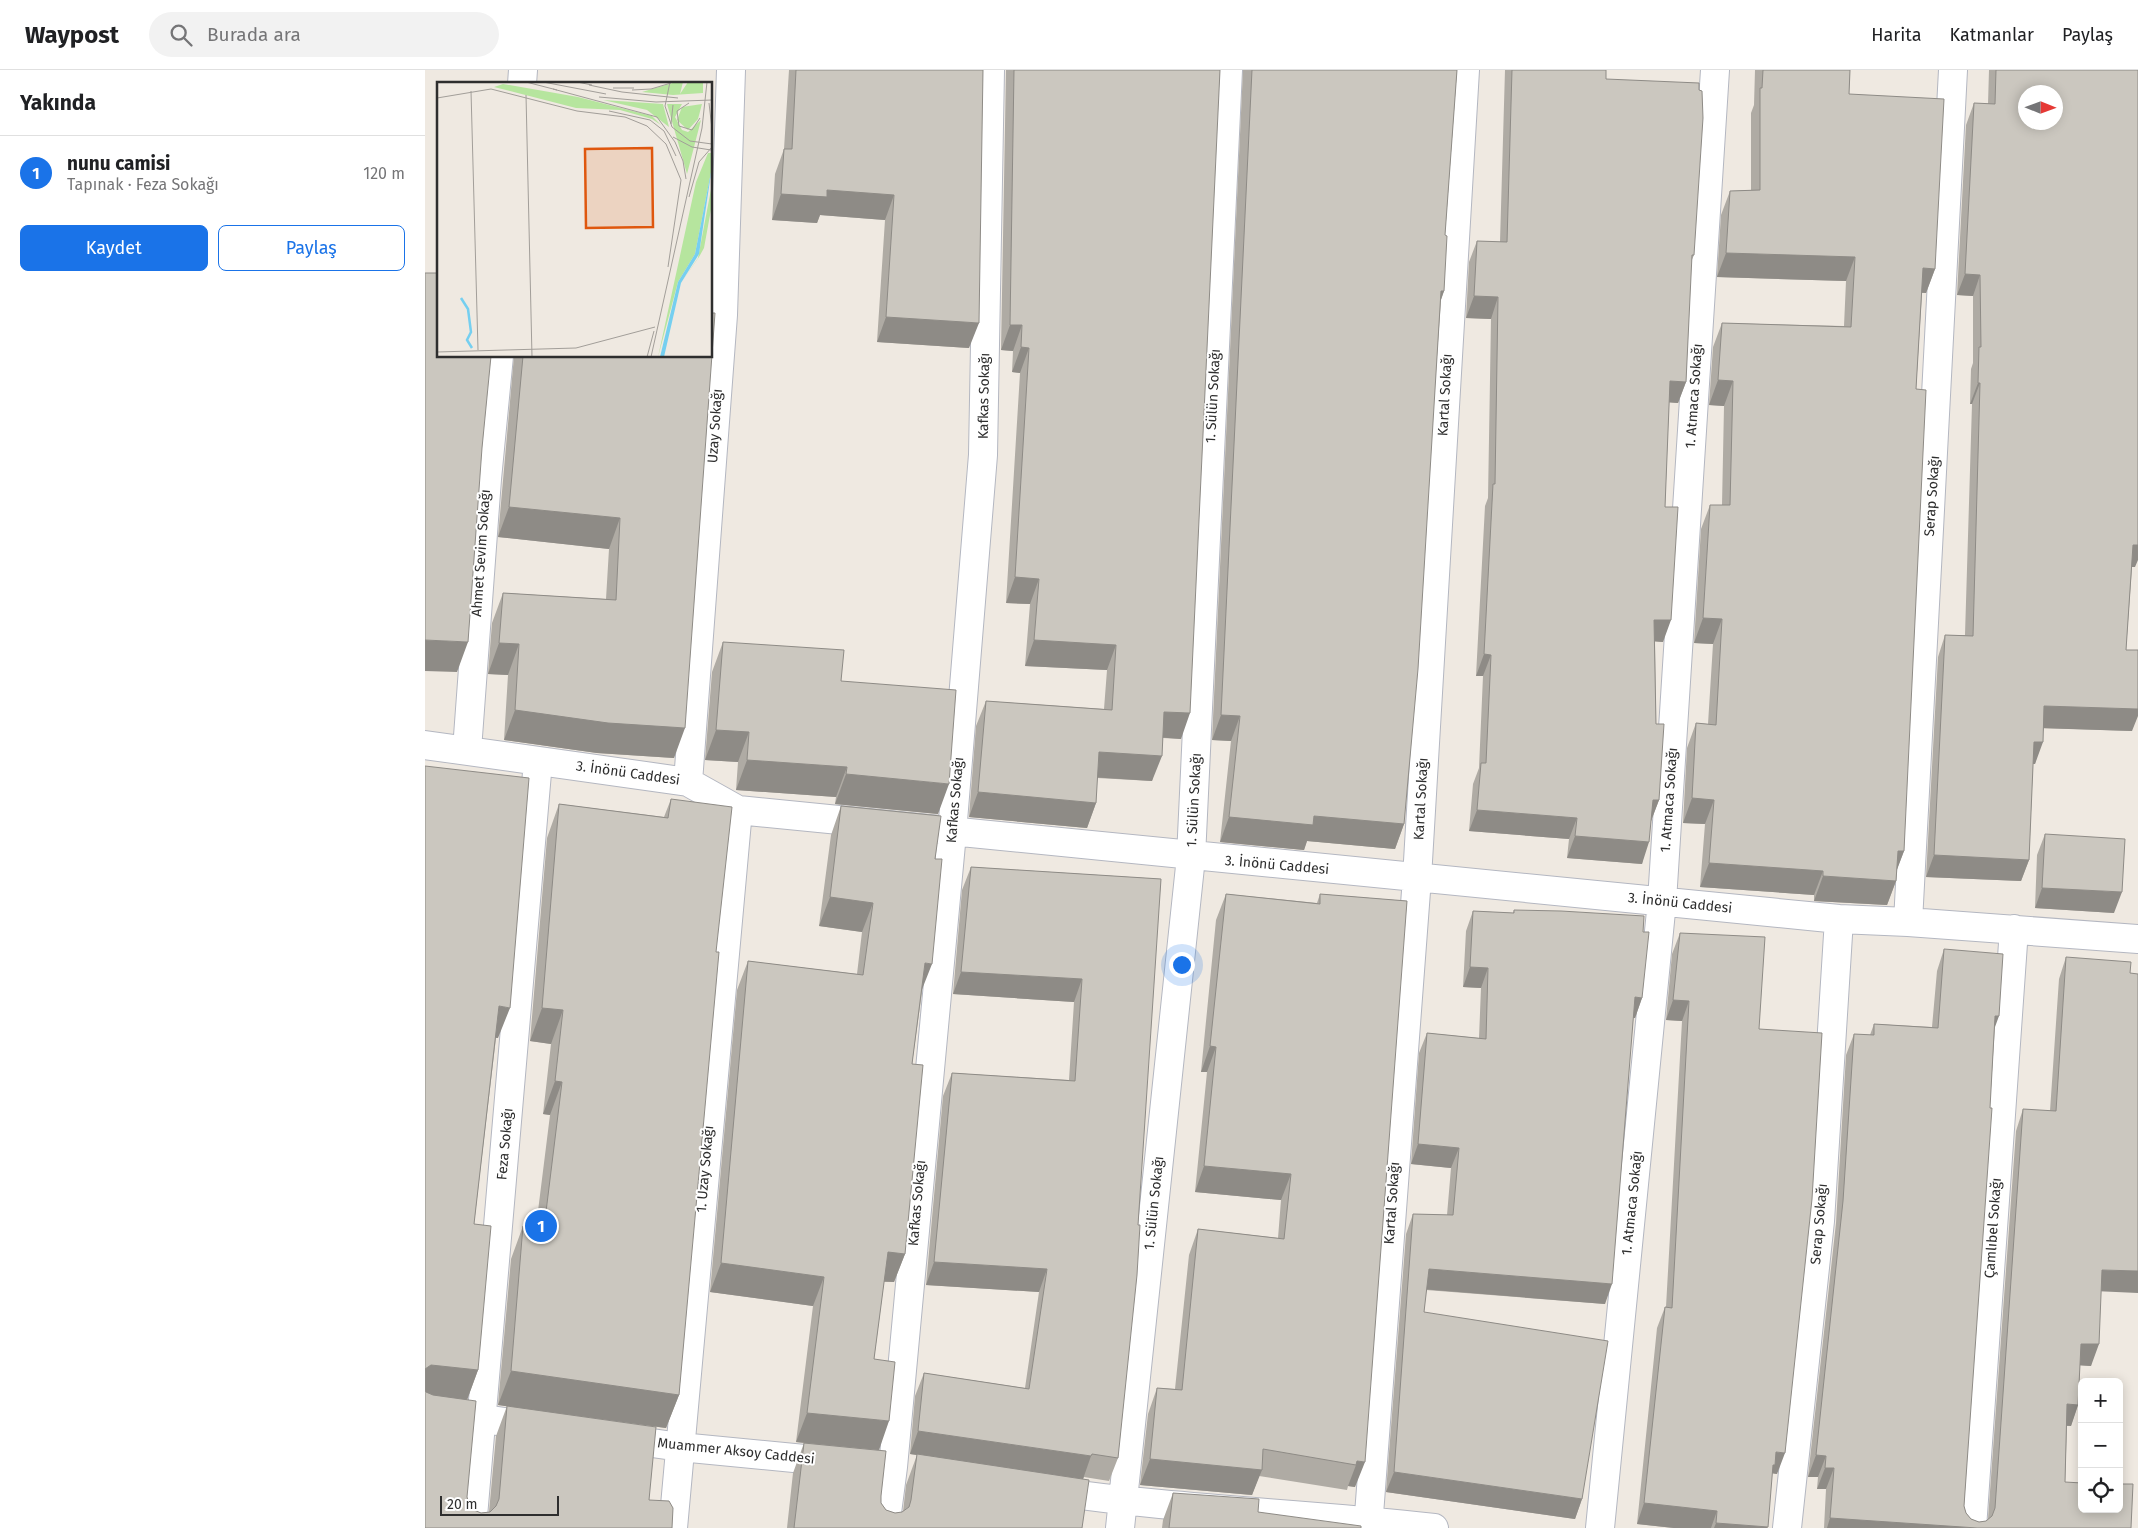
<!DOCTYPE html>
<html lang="tr">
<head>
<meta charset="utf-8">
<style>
  body { margin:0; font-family:"Fira Sans",sans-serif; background:#f2f2f2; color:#202124 }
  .controls { position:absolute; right:15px; bottom:15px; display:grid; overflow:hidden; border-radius:8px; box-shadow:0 2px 12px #0003 }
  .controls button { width:45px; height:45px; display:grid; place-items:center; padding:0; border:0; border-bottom:1px solid #e0e0e0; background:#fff; color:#202124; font:25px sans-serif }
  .compass { position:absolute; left:1593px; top:15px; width:45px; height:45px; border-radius:50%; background:#fff; box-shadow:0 2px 12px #0003; rotate:91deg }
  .scale { position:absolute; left:15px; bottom:12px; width:119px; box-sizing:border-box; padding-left:5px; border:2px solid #2e2e2e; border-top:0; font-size:14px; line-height:18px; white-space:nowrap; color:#2e2e2e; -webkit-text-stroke:4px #fff; paint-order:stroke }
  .you { position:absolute; left:756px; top:894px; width:18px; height:18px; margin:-12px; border:4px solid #fff; border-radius:50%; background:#1a73e8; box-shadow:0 0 0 8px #1a73e833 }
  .badge { display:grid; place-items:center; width:32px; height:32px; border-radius:50%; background:#1a73e8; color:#fff; font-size:16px; font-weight:700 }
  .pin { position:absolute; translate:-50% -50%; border:2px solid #fff; box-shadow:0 1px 5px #0006 }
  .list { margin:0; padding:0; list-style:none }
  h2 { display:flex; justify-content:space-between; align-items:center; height:65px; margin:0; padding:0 20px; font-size:21px }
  h2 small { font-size:16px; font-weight:400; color:#757577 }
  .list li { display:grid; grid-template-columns:32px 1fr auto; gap:15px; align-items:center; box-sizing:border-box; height:75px; padding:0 20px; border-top:1px solid #e0e0e0 }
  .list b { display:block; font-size:19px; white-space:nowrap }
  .list p { margin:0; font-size:16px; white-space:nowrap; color:#757577 }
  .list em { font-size:16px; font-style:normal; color:#757577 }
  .actions { display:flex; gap:10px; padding:15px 20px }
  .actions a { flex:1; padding:11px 0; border:1px solid #1a73e8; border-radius:8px; text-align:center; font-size:18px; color:#1a73e8 }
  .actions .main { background:#1a73e8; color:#fff }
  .icon { flex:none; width:28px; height:28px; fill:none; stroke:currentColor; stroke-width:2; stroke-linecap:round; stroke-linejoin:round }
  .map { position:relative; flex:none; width:1713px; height:1458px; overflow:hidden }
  header { display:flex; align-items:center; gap:30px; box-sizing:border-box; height:70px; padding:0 25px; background:#fff; border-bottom:1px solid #e0e0e0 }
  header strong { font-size:24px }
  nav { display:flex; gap:28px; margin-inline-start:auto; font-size:18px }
  .search { width:350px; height:45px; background:#f2f2f2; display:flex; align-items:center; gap:12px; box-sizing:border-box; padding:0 18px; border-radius:28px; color:#757577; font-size:19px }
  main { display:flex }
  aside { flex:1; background:#fff }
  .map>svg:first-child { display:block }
</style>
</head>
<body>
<header>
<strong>Waypost</strong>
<div class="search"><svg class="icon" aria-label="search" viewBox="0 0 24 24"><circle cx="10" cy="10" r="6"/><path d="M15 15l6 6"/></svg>Burada ara</div>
<nav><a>Harita</a><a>Katmanlar</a><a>Paylaş</a></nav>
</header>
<main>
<aside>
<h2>Yakında<small></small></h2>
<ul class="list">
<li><span class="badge">1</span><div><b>nunu camisi</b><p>Tapınak · Feza Sokağı</p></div><em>120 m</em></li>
</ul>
<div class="actions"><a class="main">Kaydet</a><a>Paylaş</a></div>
</aside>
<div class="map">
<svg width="1713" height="1458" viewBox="0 0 1713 1458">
  <rect width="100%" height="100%" fill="#efe9e1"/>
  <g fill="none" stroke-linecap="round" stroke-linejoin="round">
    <g stroke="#b4b7c1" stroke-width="30">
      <path id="minor" d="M 97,14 L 98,0
        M 0,675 L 263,712 L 313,740 L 1414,849 L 1483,852 L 1713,869
        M 42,680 L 62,409 L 74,286
        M 263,712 L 298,245 L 306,0
        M 1483,852 C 1497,568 1515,284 1528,0
        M 0,1340 L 112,1357
        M 192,1368 L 255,1377 L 410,1392
        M 626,1421 C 753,1440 882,1443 1009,1458
        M 47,1458 L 113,691
        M 248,1458 L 313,740
        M 460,1458 L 468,1397 L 527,763 L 558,385 L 565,0
        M 695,1458 L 766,787 L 803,0
        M 943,1458 L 992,808 L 1040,0
        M 1175,1458 L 1237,831 L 1290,0
        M 1362,1458 L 1395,1151 L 1414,849
        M 1547,1458 L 1589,859"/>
    </g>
    <use href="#minor" stroke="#fff" stroke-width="28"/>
  </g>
  <path fill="#afaba4" d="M 364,0 L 558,0 L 544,278 L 452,272 L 460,150 L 395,145 L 392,153 L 347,150 L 350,104 L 359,79 Z
    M 581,0 L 795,0 L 756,669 L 738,668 L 727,711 L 672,708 L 671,733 L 662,758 L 544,747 L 551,656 L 561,631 L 679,639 L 682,600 L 600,596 L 605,534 L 581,533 L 595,303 L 587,302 L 588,281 L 576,280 Z
    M 818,0 L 1032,0 L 1020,165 L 1019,221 L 1016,230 L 979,754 L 970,779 L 882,771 L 879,780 L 795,772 L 806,671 L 787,670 Z
    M 1080,0 L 1181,0 L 1181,9 L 1269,185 L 1266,192 L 1261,312 L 1253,333 L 1244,332 L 1240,437 L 1238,572 L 1230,571 L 1231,654 L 1234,730 L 1226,751 L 1217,794 L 1142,788 L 1144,769 L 1044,761 L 1048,714 L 1054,698 L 1058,606 L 1051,606 L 1060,436 L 1063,428 L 1066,249 L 1041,248 L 1044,192 L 1052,171 L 1075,172 Z
    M 1330,0 L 1425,0 L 1424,24 L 1510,199 L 1501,223 L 1497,223 L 1491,319 L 1479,781 L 1472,799 L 1471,811 L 1462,835 L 1389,831 L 1389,825 L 1275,817 L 1280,754 L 1258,753 L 1262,678 L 1271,653 L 1283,654 L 1288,574 L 1269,573 L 1276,459 L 1285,435 L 1297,435 L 1299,336 L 1284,335 L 1288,277 L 1297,253 L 1419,256 L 1421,211 L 1292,207 L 1296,145 L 1305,121 L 1326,120 L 1326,43 L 1329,35 Z
    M 1564,0 L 1713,0 L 1710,497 L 1707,497 L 1701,580 L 1707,661 L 1619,658 L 1610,694 L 1608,694 L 1604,790 L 1596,811 L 1501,807 L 1513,587 L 1520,565 L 1540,565 L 1547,334 L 1545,334 L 1546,299 L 1548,293 L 1548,226 L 1532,225 L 1541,55 L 1549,33 L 1563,34 Z
    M 89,286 L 286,286 L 249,688 L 172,683 L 79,670 L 83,605 L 63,604 L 67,553 L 78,523 L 181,529 L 184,479 L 73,467 Z
    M 298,572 L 416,611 L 513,744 L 410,734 L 411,727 L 311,720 L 313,692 L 280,690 L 287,602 Z
    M 0,696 L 73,968 L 71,968 L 49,1154 L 53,1300 L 42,1330 L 42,1427 L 44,1434 L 49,1440 L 56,1443 L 64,1442 L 71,1366 L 82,1336 L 73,1335 L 86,1189 L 98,1156 L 111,1157 L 125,1045 L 118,1044 L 126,974 L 105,971 L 122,768 L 134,734 L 239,747 L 246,729 L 291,882 L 254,1325 L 241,1358 L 150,1346 L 224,1430 L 0,1458 Z
    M 416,736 L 510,789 L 497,922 L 487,994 L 480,1184 L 469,1212 L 459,1212 L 449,1289 L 456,1433 L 461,1440 L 470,1443 L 478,1442 L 481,1415 L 492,1385 L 485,1384 L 490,1326 L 499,1303 L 600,1318 L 614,1222 L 501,1215 L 518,1026 L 527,1003 L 644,1010 L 649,932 L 528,924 L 537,820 L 546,797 L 736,809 L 693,1388 L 684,1411 L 659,1407 L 658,1409 L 657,1458 L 362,1458 L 368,1403 L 379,1373 L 371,1372 L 388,1236 L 285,1222 L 312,920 L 323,891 L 432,904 L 437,862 L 394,856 L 406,765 Z
    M 1620,764 L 1689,843 L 1610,838 L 1612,785 Z
    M 801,824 L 892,833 L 895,824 L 982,831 L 930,1417 L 923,1416 L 922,1420 L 834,1406 L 827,1425 L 715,1415 L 723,1344 L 732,1318 L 750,1319 L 764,1185 L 773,1159 L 853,1168 L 856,1130 L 770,1122 L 782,1002 L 776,1002 L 791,850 Z
    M 1089,840 L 1218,862 L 1217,928 L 1210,948 L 1208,948 L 1180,1234 L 1001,1220 L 999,1242 L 1157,1429 L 1150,1449 L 961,1422 L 981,1164 L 988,1144 L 1022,1145 L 1026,1098 L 986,1094 L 994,983 L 1002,963 L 1054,968 L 1056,918 L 1038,917 L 1041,861 L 1048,841 L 1088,843 Z
    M 1255,863 L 1334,959 L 1352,1404 L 1347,1403 L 1342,1458 L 1249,1458 L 1212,1454 L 1232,1258 L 1240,1237 L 1241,1237 L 1257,951 L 1241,950 L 1247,884 Z
    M 1519,879 L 1570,956 L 1539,1436 L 1541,1443 L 1546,1449 L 1554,1452 L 1561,1451 L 1563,1449 L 1591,1061 L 1598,1039 L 1625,1041 L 1634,909 L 1641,887 L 1676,1222 L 1666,1296 L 1655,1295 L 1653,1335 L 1646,1356 L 1642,1356 L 1640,1412 L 1706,1458 L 1399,1458 L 1401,1419 L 1392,1419 L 1393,1407 L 1383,1407 L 1411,1153 L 1421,985 L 1429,964 L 1445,965 L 1449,954 L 1507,957 L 1512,901 Z
    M 748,1423 L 833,1442 L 936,1458 L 737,1458 L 738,1450 Z"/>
  <path fill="#8e8b86" d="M 402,120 L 469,125 L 460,150 L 395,145 L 392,153 L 347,150 L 356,124 Z
    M 1301,183 L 1430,187 L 1421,211 L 1292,207 Z
    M 1498,198 L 1510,199 L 1501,223 L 1489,222 Z
    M 1540,204 L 1555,205 L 1548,226 L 1532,225 Z
    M 1016,221 L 1019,221 L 1010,246 Z
    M 1049,226 L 1073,227 L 1066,249 L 1041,248 Z
    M 461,247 L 554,253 L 544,278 L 452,272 Z
    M 585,255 L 597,255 L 588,281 L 576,280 Z
    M 596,277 L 604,278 L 595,303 L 587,302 Z
    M 1293,310 L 1308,311 L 1299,336 L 1284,335 Z
    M 1245,311 L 1261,312 L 1253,333 L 1237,332 Z
    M 1553,313 L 1555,313 L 1547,334 L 1545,334 Z
    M 84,437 L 195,448 L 184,479 L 73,467 Z
    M 1708,475 L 1713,475 L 1713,490 L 1710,497 L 1700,497 Z
    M 590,507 L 614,509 L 605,534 L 581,533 Z
    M 1278,548 L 1297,549 L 1288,574 L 1269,573 Z
    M 1229,550 L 1246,550 L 1238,572 L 1222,571 Z
    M 0,570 L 43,572 L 32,602 L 0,601 Z
    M 609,570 L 691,575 L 682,600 L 600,596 Z
    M 74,573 L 94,574 L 83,605 L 63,604 Z
    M 1059,584 L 1066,585 L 1058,606 L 1051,606 Z
    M 1619,636 L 1713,639 L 1713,646 L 1707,661 L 1612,658 Z
    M 90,640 L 260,658 L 249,688 L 172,683 L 79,670 Z
    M 739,642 L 765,643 L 756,669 L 730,667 Z
    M 796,645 L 815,646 L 806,671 L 787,670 Z
    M 291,660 L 324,662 L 313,692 L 280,690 Z
    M 1609,672 L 1618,672 L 1610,694 L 1602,693 Z
    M 674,682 L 737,686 L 727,711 L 665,707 Z
    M 322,690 L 422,697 L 411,727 L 311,720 Z
    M 421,704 L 524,714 L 513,744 L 410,734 Z
    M 553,722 L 671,733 L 662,758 L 544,747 Z
    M 1267,728 L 1289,730 L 1280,754 L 1258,753 Z
    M 1228,730 L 1234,730 L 1226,751 L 1220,751 Z
    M 1052,740 L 1152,748 L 1144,769 L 1044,761 Z
    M 889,746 L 979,754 L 970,779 L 882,771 L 879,780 L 795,772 L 804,747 Z
    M 1150,766 L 1224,772 L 1217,794 L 1142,788 Z
    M 1473,781 L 1479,781 L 1470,805 Z
    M 1509,785 L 1604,790 L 1596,811 L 1501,807 Z
    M 1284,793 L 1398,801 L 1389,825 L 1275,817 Z
    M 1398,806 L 1471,811 L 1462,835 L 1389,831 Z
    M 1617,818 L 1697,822 L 1689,843 L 1610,838 Z
    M 405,827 L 448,833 L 437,862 L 394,856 Z
    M 500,893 L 507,894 L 496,922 Z
    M 1045,897 L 1063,898 L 1056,918 L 1038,917 Z
    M 536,902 L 657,909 L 649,932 L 528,924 Z
    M 1210,927 L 1217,928 L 1210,948 L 1202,948 Z
    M 1248,930 L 1264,931 L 1257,951 L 1241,950 Z
    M 74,936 L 85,938 L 73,968 L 63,967 Z
    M 117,938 L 138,940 L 126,974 L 105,971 Z
    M 1570,946 L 1574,946 L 1566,968 Z
    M 785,976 L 791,977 L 782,1002 L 776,1002 Z
    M 130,1011 L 137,1012 L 125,1045 L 118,1044 Z
    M 993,1074 L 1034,1078 L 1026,1098 L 986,1094 Z
    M 779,1096 L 866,1104 L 856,1130 L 770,1122 Z
    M 463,1182 L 480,1184 L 469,1212 L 452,1211 Z
    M 509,1192 L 622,1199 L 614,1222 L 501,1215 Z
    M 296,1193 L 399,1207 L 388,1236 L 285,1222 Z
    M 1004,1199 L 1187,1214 L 1180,1234 L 996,1219 Z
    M 1677,1200 L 1713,1201 L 1713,1223 L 1669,1221 Z
    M 1656,1274 L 1674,1274 L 1666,1296 L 1648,1295 Z
    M 6,1295 L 53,1300 L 42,1330 L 0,1326 L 0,1299 Z
    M 86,1301 L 254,1325 L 241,1358 L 73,1335 Z
    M 1642,1334 L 1653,1335 L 1646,1356 L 1634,1355 Z
    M 382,1343 L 464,1351 L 454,1380 L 371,1372 Z
    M 493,1361 L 666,1386 L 658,1409 L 485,1384 Z
    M 1351,1382 L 1360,1383 L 1352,1404 L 1345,1403 Z
    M 1391,1385 L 1401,1386 L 1393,1407 L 1383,1407 Z
    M 725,1389 L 837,1400 L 827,1425 L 715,1415 Z
    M 932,1391 L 940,1392 L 930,1417 L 923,1416 L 931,1395 Z
    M 1400,1398 L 1409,1398 L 1401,1419 L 1392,1419 Z
    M 969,1402 L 1157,1429 L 1150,1449 L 961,1422 Z
    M 1219,1433 L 1292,1441 L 1286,1458 L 1249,1458 L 1212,1454 Z
    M 1405,1448 L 1552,1458 L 1402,1458 Z
    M 1291,1453 L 1343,1457 L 1342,1458 L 1289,1458 Z"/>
  <path fill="#cbc7bf" stroke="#8e8b86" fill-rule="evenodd" d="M 371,0 L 558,0 L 554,253 L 461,247 L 469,125 L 402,120 L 402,127 L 356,124 L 359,79 L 367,79 Z
    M 589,0 L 795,0 L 765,643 L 739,642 L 737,686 L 674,682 L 671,733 L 553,722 L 561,631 L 687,640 L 691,575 L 609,570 L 614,509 L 590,507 L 604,278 L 596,277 L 597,255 L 585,255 Z
    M 827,0 L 1032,0 L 1020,165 L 1022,166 L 1019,221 L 1016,221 L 993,599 L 979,754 L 889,746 L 888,755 L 804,747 L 815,646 L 796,645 Z
    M 1087,0 L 1181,0 L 1181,9 L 1274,13 L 1274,20 L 1277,21 L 1278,48 L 1269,185 L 1267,185 L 1261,312 L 1245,311 L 1240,437 L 1253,437 L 1246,550 L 1229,550 L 1231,654 L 1239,654 L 1234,730 L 1228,730 L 1224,772 L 1150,766 L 1152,748 L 1052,740 L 1056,693 L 1061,693 L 1066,585 L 1059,584 L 1068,414 L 1070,414 L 1073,227 L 1049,226 L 1052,171 L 1082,172 Z
    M 1338,0 L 1425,0 L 1424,24 L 1519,29 L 1510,199 L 1498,198 L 1491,319 L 1501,320 L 1479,781 L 1473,781 L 1471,811 L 1398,806 L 1398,801 L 1284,793 L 1289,730 L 1267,728 L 1271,653 L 1291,655 L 1297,549 L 1278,548 L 1285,435 L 1305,435 L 1308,311 L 1293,310 L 1297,253 L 1426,257 L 1430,187 L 1301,183 L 1305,121 L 1335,120 L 1335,18 L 1337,18 Z
    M 1571,0 L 1713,0 L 1713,475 L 1708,475 L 1701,580 L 1713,580 L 1713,639 L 1619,636 L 1618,672 L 1609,672 L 1604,790 L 1509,785 L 1520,565 L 1548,566 L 1555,313 L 1553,313 L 1554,277 L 1556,277 L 1555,205 L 1540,204 L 1549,33 L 1570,34 ZM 1600,22 L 1630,22 L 1630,52 L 1600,52 Z
    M 0,203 L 14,203 L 14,286 L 66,286 L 57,378 L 43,572 L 0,570 Z
    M 286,243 L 290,243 L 260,658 L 183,653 L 90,640 L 94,574 L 74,573 L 78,523 L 191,530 L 195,448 L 84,437 L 98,286 L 286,286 Z
    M 298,572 L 419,580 L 416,611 L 531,620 L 524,714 L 421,704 L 422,697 L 322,690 L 324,662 L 291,660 Z
    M 0,696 L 104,708 L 85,938 L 74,936 L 49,1154 L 66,1156 L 53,1300 L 6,1295 L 0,1299 Z
    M 246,729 L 307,737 L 291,882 L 294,882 L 254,1325 L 86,1301 L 98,1156 L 119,1158 L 137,1012 L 130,1011 L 138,940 L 117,938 L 134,734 L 243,748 Z
    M 416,736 L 516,746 L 510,789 L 517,789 L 507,894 L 500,893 L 487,994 L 498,995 L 480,1184 L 463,1182 L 449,1289 L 470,1292 L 464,1351 L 382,1343 L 399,1207 L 296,1193 L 323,891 L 438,905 L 448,833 L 405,827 Z
    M 1620,764 L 1700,769 L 1697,822 L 1617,818 Z
    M 546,797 L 736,809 L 713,1155 L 715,1155 L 712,1205 L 693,1388 L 667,1384 L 666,1386 L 493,1361 L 499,1303 L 604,1319 L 622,1199 L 509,1192 L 527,1003 L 650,1011 L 657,909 L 536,902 Z
    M 801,824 L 895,834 L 895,824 L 982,831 L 940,1392 L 932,1391 L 931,1395 L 838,1379 L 837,1400 L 725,1389 L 732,1318 L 757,1320 L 773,1159 L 859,1169 L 866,1104 L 779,1096 L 791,977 L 785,976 Z
    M 1089,840 L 1136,841 L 1219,846 L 1218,862 L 1224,862 L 1217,928 L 1210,927 L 1187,1214 L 1004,1199 L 999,1242 L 1183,1271 L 1157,1429 L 969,1402 L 988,1144 L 1028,1145 L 1034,1078 L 993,1074 L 1002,963 L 1061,969 L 1063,898 L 1045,897 L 1048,841 L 1089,843 Z
    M 1255,863 L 1340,867 L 1334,959 L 1397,963 L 1387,1129 L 1360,1383 L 1351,1382 L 1350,1395 L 1348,1395 L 1343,1457 L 1291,1453 L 1292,1441 L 1219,1433 L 1240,1237 L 1247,1238 L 1264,931 L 1248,930 Z
    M 1519,879 L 1578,884 L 1574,946 L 1570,946 L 1565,1038 L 1567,1038 L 1539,1436 L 1541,1443 L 1546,1449 L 1554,1452 L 1561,1451 L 1567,1446 L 1570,1438 L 1598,1039 L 1631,1041 L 1641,887 L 1706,892 L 1705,903 L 1713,904 L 1713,1201 L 1677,1200 L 1674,1274 L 1656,1274 L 1653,1335 L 1642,1334 L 1640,1412 L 1657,1413 L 1657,1439 L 1694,1439 L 1694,1414 L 1708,1414 L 1706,1458 L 1552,1458 L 1405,1448 L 1409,1398 L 1400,1398 L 1401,1386 L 1391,1385 L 1418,1131 L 1429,964 L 1449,965 L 1449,954 L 1513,958 Z
    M 0,1320 L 1,1322 L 8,1325 L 51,1331 L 42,1427 L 44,1434 L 49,1440 L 56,1443 L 65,1442 L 71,1436 L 74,1429 L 82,1336 L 231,1357 L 224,1430 L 244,1431 L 248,1438 L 247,1458 L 0,1458 Z
    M 379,1373 L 461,1381 L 456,1426 L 456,1433 L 461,1440 L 470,1443 L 477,1442 L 484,1437 L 486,1430 L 492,1384 L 664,1410 L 657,1458 L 369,1458 Z
    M 748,1423 L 834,1429 L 833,1442 L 936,1456 L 936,1458 L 744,1458 Z"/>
  <g text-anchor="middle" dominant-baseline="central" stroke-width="4" stroke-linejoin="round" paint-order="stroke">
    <g font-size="14" fill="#2e2e2e" stroke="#fff">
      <text transform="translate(1020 325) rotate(-87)">Kartal Sokağı</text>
      <text transform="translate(559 326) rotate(-89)">Kafkas Sokağı</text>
      <text transform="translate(788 326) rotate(-87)">1. Sülün Sokağı</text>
      <text transform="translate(1269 326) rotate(-86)">1. Atmaca Sokağı</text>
      <text transform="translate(290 356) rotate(-86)">Uzay Sokağı</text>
      <text transform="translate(1507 426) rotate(-86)">Serap Sokağı</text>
      <text transform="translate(56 483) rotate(-86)">Ahmet Sevim Sokağı</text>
      <text transform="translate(203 703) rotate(8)">3. İnönü Caddesi</text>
      <text transform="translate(996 729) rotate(-87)">Kartal Sokağı</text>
      <text transform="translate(530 730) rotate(-85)">Kafkas Sokağı</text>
      <text transform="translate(769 730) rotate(-87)">1. Sülün Sokağı</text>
      <text transform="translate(1244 730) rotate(-86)">1. Atmaca Sokağı</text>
      <text transform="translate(852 795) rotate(5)">3. İnönü Caddesi</text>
      <text transform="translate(1255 833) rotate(6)">3. İnönü Caddesi</text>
      <text transform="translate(80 1074) rotate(-85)">Feza Sokağı</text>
      <text transform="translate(280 1099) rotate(-85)">1. Uzay Sokağı</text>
      <text transform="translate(492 1133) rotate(-85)">Kafkas Sokağı</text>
      <text transform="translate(729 1133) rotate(-84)">1. Sülün Sokağı</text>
      <text transform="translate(967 1133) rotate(-86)">Kartal Sokağı</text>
      <text transform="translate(1207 1133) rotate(-84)">1. Atmaca Sokağı</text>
      <text transform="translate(1394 1154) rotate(-85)">Serap Sokağı</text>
      <text transform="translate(1568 1158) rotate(-86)">Çamlıbel Sokağı</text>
      <text transform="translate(311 1381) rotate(6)">Muammer Aksoy Caddesi</text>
    </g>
  </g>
  <g transform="translate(12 12)">
    <rect width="275" height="275" fill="#efe9e1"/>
    <path d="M 239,0 L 246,0 L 243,12 L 251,0 L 266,0 L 266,11 L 236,13 L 205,10 ZM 66,2 L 141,15 L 215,34 L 224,43 L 215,37 L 183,28 L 139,26 L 57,5 ZM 166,18 L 226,22 L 232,45 L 210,28 ZM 230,22 L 245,22 L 238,35 L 245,48 L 251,50 L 264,38 L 250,92 ZM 265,22 L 261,37 L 251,48 L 240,38 L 245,25 ZM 271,71 L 275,71 L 275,85 L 258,172 L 241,200 L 221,275 L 259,100 ZM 275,102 L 275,122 L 267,166 L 262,175 L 244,201 L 261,176 Z" fill="#b6e59e"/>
    <path d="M 275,85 L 262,172 L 244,201 L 227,275 L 223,275 L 241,200 L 258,172 Z" fill="#75cff0"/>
    <path fill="none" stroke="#75cff0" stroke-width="2.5" d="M 24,216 L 31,227 L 34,250 L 30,258 L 35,266"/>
    <path fill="none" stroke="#a29e99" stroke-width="1" d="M 89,0 L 120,8M 106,0 L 169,12M 140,0 L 155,3M 233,0 L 228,24 L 235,45 L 253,59 L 275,62M 152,3 L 185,10 L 241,16M 176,6 L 197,6M 116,7 L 220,35 L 238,60 L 246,79 L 249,97M 195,8 L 214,7 L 234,1M 34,9 L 41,268M 89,13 L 95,275M 162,15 L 219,20 L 275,18M 0,16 L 54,7 L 140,29 L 188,35 L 210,44 L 229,62 L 244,98 L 231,185M 252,21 L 240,29 L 242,44 L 255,48 L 263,36M 272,21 L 275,47M 172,29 L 213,38 L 227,49 L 239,74M 234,42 L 236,23M 236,55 L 255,65 L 274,68M 252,115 L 262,80 L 275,65M 0,270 L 139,266 L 218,245M 210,275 L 217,249M 214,275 L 265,46 L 270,0"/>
    <path fill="#df570e" fill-opacity="0.15" stroke="#df570e" stroke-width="2.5" d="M 215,66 L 216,145 L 149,146 L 148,67 Z"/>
    <rect width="275" height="275" fill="none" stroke="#2e2e2e" stroke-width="2.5"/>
  </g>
</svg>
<div class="controls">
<button>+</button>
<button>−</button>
<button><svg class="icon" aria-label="locate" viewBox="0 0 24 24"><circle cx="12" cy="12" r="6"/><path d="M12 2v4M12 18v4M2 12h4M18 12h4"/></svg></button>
</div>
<svg class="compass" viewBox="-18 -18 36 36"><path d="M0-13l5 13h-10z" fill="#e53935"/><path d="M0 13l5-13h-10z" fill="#757577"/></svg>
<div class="scale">20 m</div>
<div class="you"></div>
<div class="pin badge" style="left:116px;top:1156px">1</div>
</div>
</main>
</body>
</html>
